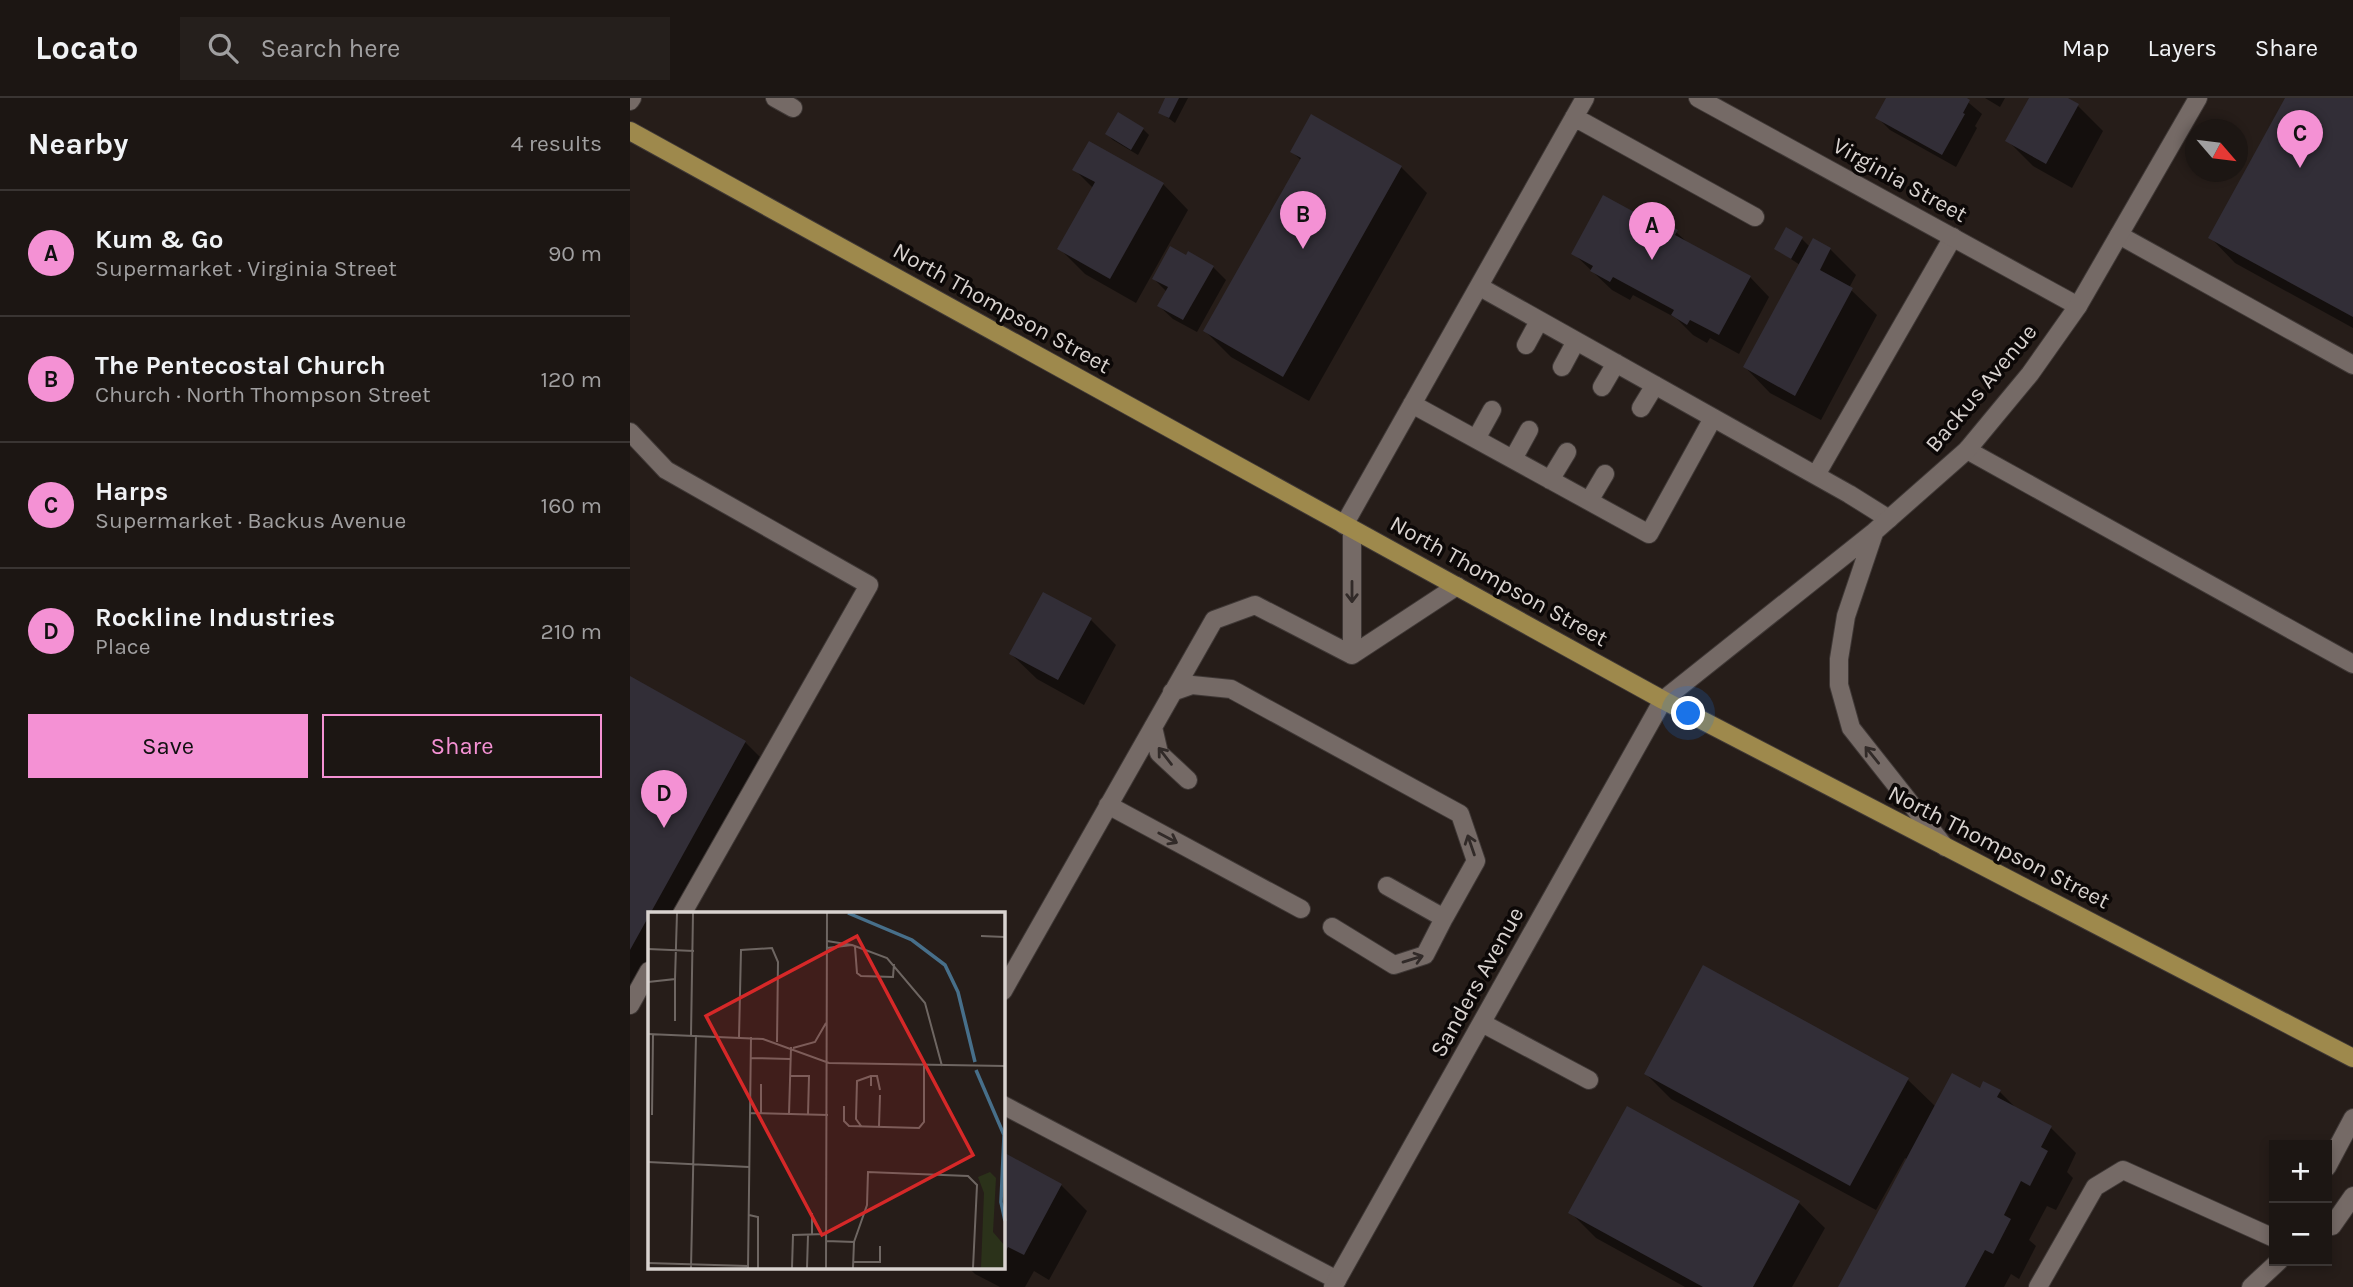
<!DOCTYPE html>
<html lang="en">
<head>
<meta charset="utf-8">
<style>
  body { margin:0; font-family:Karla,sans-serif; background:#251f1c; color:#f1f3f6 }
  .controls { position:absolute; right:21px; bottom:21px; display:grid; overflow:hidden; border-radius:0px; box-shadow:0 4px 10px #0003 }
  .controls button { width:63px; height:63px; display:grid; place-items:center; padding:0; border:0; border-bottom:2px solid #3a3533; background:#1c1613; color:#f1f3f6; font:35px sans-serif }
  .compass { position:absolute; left:1555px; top:21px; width:63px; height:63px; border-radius:50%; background:#1c1613; box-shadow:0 4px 10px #0003; rotate:118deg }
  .you { position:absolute; left:1059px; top:616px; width:24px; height:24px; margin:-18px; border:5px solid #fff; border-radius:50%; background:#1a73e8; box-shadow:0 0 0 10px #1a73e833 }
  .badge { display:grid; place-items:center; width:46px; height:46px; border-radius:50%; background:#f491d4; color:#111; font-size:23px; font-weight:700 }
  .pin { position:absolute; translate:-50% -58px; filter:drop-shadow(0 2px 4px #0008) }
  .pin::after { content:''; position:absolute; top:37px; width:24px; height:21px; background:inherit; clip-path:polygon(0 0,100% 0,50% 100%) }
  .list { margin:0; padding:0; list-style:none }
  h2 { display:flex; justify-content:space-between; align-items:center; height:91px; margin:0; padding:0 28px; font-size:30px }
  h2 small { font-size:23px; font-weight:400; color:#a09fa0 }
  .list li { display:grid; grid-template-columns:46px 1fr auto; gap:21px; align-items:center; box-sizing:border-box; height:126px; padding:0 28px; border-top:2px solid #3a3533 }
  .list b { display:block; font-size:26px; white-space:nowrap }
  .list p { margin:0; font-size:23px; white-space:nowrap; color:#a09fa0 }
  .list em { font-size:23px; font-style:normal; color:#a09fa0 }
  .actions { display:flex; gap:14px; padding:21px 28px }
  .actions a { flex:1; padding:16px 0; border:2px solid #f491d4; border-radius:0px; text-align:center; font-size:24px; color:#f491d4 }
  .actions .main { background:#f491d4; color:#111 }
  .icon { flex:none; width:38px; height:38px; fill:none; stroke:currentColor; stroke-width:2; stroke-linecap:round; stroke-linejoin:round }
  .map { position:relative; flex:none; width:1723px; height:1189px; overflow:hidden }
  header { display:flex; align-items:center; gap:42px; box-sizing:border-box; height:98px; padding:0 35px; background:#1c1613; border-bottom:2px solid #3a3533 }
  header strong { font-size:33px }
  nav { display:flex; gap:38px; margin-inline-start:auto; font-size:24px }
  .search { width:490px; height:63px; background:#251f1c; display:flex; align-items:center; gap:18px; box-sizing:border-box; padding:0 24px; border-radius:0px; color:#a09fa0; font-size:26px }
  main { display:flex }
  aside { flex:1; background:#1c1613 }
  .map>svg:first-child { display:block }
</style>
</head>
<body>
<header>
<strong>Locato</strong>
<div class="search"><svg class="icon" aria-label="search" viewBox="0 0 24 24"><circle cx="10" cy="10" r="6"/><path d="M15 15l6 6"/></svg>Search here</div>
<nav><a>Map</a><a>Layers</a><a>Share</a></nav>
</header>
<main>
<aside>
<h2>Nearby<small>4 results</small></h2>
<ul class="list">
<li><span class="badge">A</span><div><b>Kum &amp; Go</b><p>Supermarket · Virginia Street</p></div><em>90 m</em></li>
<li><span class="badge">B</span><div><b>The Pentecostal Church</b><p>Church · North Thompson Street</p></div><em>120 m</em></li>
<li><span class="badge">C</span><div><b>Harps</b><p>Supermarket · Backus Avenue</p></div><em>160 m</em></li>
<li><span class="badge">D</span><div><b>Rockline Industries</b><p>Place</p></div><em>210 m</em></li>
</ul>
<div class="actions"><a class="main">Save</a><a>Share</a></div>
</aside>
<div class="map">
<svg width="1723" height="1189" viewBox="0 0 1723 1189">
  <rect width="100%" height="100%" fill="#261d19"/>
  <path fill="#0007" d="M 537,0 L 558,0 L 545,25 L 530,14 Z
    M 1258,0 L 1333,0 L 1352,16 L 1345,28 L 1347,30 L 1326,69 L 1260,32 L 1247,19 Z
    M 1355,0 L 1375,0 L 1370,9 Z
    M 1401,0 L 1434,0 L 1448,8 L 1473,33 L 1442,90 L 1403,68 L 1377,42 Z
    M 1657,0 L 1723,0 L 1723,230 L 1605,165 L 1580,139 Z
    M 682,18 L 771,69 L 797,95 L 679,303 L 601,259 L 575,233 L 672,63 L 662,54 Z
    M 513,31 L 519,37 L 508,57 L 483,42 L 477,36 Z
    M 445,72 L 533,86 L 558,112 L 506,205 L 455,176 L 429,150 L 463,90 Z
    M 1017,123 L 1046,134 L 1060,147 L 1120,179 L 1139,199 L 1109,256 L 1080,240 L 1077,245 L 1063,237 L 1046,220 L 1003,197 L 1000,202 L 982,192 L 944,156 Z
    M 1172,141 L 1180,149 L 1200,151 L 1226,177 L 1219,190 L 1247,217 L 1191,322 L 1140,295 L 1115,269 L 1170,167 L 1146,151 Z
    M 583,169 L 596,182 L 567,234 L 543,221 L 529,208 L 537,194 L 524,181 Z
    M 461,522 L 486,547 L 454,607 L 407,581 L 381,556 Z
    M 0,580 L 115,644 L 135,664 L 50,816 L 19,816 L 19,871 L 0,906 Z
    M 1073,870 L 1278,982 L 1306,1009 L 1351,992 L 1370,994 L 1388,1012 L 1421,1030 L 1446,1055 L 1437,1074 L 1443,1080 L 1426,1112 L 1417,1108 L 1399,1142 L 1406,1148 L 1389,1181 L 1381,1176 L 1374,1189 L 1210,1189 L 1278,1062 L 1275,1060 L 1246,1112 L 1041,1001 L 1016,976 Z
    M 373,1056 L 431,1087 L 457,1113 L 419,1182 L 404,1173 L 395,1189 L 370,1189 L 345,1176 L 339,1170 L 373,1170 Z
    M 1169,1105 L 1195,1130 L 1162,1189 L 1055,1189 L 966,1140 L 940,1114 Z"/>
  <path fill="#322e37" d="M 535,0 L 549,0 L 539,20 L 528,15 Z
    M 1256,0 L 1337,0 L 1340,2 L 1333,15 L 1335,16 L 1312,57 L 1245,20 Z
    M 1399,0 L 1438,0 L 1449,6 L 1416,66 L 1375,43 Z
    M 1655,0 L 1723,0 L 1723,219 L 1578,140 Z
    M 488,14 L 514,30 L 501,52 L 475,36 Z
    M 681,16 L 772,68 L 653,279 L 573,233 L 671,60 L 660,54 Z
    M 459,43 L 534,85 L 480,181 L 427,151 L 465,84 L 442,72 Z
    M 973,97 L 1017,121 L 1019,116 L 1048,132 L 1045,137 L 1121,178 L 1089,237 L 1060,222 L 1057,227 L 1041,217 L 1044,212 L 983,179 L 980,184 L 960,173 L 963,168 L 941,156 Z
    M 1156,129 L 1173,139 L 1161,161 L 1144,151 Z
    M 1183,140 L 1201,150 L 1190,172 L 1223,190 L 1165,298 L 1113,269 Z
    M 540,148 L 556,157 L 558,153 L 584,168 L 553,222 L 527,208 L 538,189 L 522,181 Z
    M 413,494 L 462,520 L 428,582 L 379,556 Z
    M 0,578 L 116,643 L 0,852 Z
    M 1073,867 L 1279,980 L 1220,1088 L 1014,976 Z
    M 1322,975 L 1350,990 L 1353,983 L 1371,992 L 1367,999 L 1422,1028 L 1411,1049 L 1418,1053 L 1400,1088 L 1391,1083 L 1374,1117 L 1381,1121 L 1363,1156 L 1355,1152 L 1335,1189 L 1208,1189 Z
    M 997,1008 L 1170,1103 L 1123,1189 L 1073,1189 L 938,1115 Z
    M 373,1054 L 432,1086 L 394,1157 L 378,1149 L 373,1159 Z"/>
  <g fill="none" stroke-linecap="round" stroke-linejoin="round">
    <g stroke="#3f3836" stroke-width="20">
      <path id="service" d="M 145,0 L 163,10
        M 0,3 L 2,0
        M 944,19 L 1125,119
        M 1489,137 L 1723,267
        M 850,189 L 1219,396 L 1259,421
        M 896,247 L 909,223
        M 932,269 L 946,243
        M 972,289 L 986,265
        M 782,306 L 1019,436 L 1083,320
        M 1011,310 L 1025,287
        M 0,334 L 36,372 L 239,487 L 52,816
        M 846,341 L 862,312
        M 1337,352 L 1723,566
        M 883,361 L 899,332
        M 1186,377 L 1323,139
        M 920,382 L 937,354
        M 959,403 L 975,376
        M 714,427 L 955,0
        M 722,431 L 722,557
        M 722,557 L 827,488
        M 542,594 L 562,587 L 601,591 L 830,716 L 846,763 L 814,820
        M 523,629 L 529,655 L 558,682
        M 478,707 L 671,811
        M 702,829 L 764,867 L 795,857 L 814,820 L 757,788
        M 373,893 L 584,522 L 625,507 L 722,557
        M 0,907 L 19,873
        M 373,1007 L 707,1182
        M 1697,1069 L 1723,1020
        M 1697,1129 L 1702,1128 L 1723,1098
        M 1408,1189 L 1465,1089 L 1493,1072 L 1644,1140
        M 1621,1189 L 1649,1163"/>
    </g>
    <g stroke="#3f3836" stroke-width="20">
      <path id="minor" d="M 1068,0 L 1448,208
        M 852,925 L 959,982
        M 703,1189 L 1033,602"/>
    </g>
    <g stroke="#3f3836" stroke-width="20">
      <path id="tertiary" d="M 1244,435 L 1216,518 L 1209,561 L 1209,587 L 1221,630 L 1315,749
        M 1033,602 L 1244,434 L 1337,352 L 1400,276 L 1448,208 L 1568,0"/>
    </g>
    <g stroke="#3f3836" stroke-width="20">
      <path id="primary" d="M 0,33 L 1033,602 L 1723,960"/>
    </g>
    <use href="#service" stroke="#756a66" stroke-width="18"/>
    <use href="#minor" stroke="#756a66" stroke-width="18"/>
    <use href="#tertiary" stroke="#756a66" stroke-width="18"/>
    <use href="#primary" stroke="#9e894c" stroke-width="18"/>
  </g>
  <defs><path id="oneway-shaft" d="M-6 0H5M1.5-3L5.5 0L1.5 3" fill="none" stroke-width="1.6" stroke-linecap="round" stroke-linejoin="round" transform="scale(1.75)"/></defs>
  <g stroke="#312a28">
    <use href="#oneway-shaft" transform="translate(722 494) rotate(90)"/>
    <use href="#oneway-shaft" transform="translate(1242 657) rotate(-129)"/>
    <use href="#oneway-shaft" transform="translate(535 658) rotate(-128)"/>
    <use href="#oneway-shaft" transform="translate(538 740) rotate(28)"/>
    <use href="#oneway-shaft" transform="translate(841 747) rotate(-109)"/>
    <use href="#oneway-shaft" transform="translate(783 861) rotate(-17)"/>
  </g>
  <g text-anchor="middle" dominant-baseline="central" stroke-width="7" stroke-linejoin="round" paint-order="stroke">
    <g font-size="23" fill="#d9d3d0" stroke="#0c0807">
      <text transform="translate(1270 82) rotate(29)">Virginia Street</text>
      <text transform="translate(372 210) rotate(29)">North Thompson Street</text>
      <text transform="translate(1351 290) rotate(-50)">Backus Avenue</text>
      <text transform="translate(869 483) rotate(29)">North Thompson Street</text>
      <text transform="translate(1369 749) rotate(27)">North Thompson Street</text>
      <text transform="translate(847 884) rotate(-61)">Sanders Avenue</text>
    </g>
  </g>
  <g transform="translate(18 814)">
    <rect width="357" height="357" fill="#261d19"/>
    <path d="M 342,260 L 348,266 L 345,320 L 357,334 L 357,356 L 333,356 L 336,281 L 330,265 Z" fill="#2b321a"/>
    <path fill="none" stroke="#476f8a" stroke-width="3.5" d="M 200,1 L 264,28 L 297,53 L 310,80 L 327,150M 328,158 L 356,223 L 353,290 L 357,309"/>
    <path fill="none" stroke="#6e6662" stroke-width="2" d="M 333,24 L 357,25M 179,29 L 204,33 L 179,36M 204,33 L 239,46 L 277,91 L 294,154M 207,35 L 209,61 L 213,64 L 245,65 L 246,52M 0,37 L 46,39M 27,67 L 27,109M 0,70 L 27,67 L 29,1M 0,122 L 115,127 L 181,151 L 357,154M 43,123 L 45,1M 91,125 L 93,38 L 124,36 L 130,50 L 129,130M 145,136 L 167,130 L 178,111M 103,146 L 142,147M 142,164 L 161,164 L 160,203M 223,174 L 223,164 L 229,164 L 232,178M 196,194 L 196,209 L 201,214 L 271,216 L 276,210 L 276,154M 102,201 L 180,203M 113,202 L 113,172M 141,202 L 143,135M 4,203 L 5,122M 213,214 L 208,207 L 209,169 L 223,164M 231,214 L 232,183M 0,250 L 101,255M 101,303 L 110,305 L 110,356M 164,323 L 164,301M 178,329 L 206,330 L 205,356M 206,330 L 219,293 L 220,260 L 320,264 L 329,273 L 325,356M 206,350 L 232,350 L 232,334M 0,351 L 100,354M 43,356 L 48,123M 100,356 L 103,125M 144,356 L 145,323 L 178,322M 159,356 L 160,323M 178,356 L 179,1"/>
    <path fill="#d62828" fill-opacity="0.15" stroke="#d62828" stroke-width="3.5" d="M 209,24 L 325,243 L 174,323 L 58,104 Z"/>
    <rect width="357" height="357" fill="none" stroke="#d9d3d0" stroke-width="3.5"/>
  </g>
</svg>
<div class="controls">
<button>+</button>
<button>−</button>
</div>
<svg class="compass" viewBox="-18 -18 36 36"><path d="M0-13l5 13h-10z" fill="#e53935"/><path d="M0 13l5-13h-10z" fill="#a09fa0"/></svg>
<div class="you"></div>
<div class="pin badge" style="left:1022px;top:162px">A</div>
<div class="pin badge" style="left:673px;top:151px">B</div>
<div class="pin badge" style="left:1670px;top:70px">C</div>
<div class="pin badge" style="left:34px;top:730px">D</div>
</div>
</main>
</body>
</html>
